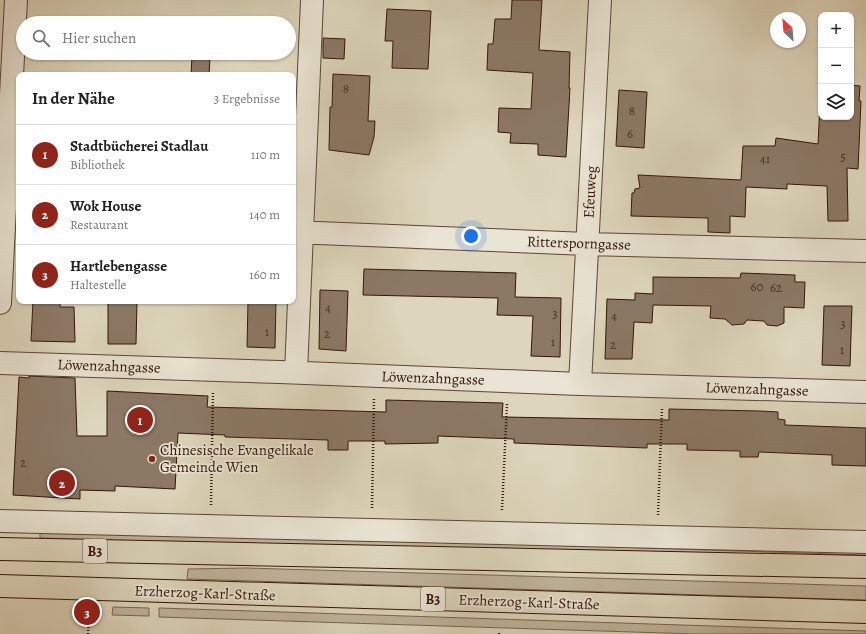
<!DOCTYPE html>
<html lang="de">
<head>
<meta charset="utf-8">
<style>
  body { margin:0; font-family:Alegreya,serif; background:#f2f2f2; color:#222 }
  .controls { position:absolute; right:12px; top:12px; display:grid; overflow:hidden; border-radius:8px; box-shadow:0 1px 3px #0004 }
  .controls button { width:36px; height:36px; display:grid; place-items:center; padding:0; border:0; border-bottom:1px solid #e0e0e0; background:#fff; color:#222; font:20px sans-serif }
  .compass { position:absolute; left:770px; top:12px; width:36px; height:36px; border-radius:50%; background:#fff; box-shadow:0 1px 3px #0004; rotate:334deg }
  .you { position:absolute; left:471px; top:236px; width:14px; height:14px; margin:-10px; border:3px solid #fff; border-radius:50%; background:#1a73e8; box-shadow:0 0 0 6px #1a73e833 }
  .badge { display:grid; place-items:center; width:26px; height:26px; border-radius:50%; background:#8f2418; color:#fff; font-size:13px; font-weight:700 }
  .pin { position:absolute; translate:-50% -50%; border:2px solid #fff; box-shadow:0 1px 4px #0006 }
  .list { margin:0; padding:0; list-style:none }
  h2 { display:flex; justify-content:space-between; align-items:center; height:52px; margin:0; padding:0 16px; font-size:17px }
  h2 small { font-size:13px; font-weight:400; color:#767676 }
  .list li { display:grid; grid-template-columns:26px 1fr auto; gap:12px; align-items:center; box-sizing:border-box; height:60px; padding:0 16px; border-top:1px solid #e0e0e0 }
  .list b { display:block; font-size:15px; white-space:nowrap }
  .list p { margin:0; font-size:13px; white-space:nowrap; color:#767676 }
  .list em { font-size:13px; font-style:normal; color:#767676 }
  .icon { flex:none; width:22px; height:22px; fill:none; stroke:currentColor; stroke-width:2; stroke-linecap:round; stroke-linejoin:round }
  .map { position:relative; flex:none; width:866px; height:634px; overflow:hidden }
  .search { position:absolute; background:#fff; box-shadow:0 1px 3px #0004; left:16px; top:16px; width:280px; height:44px; display:flex; align-items:center; gap:10px; box-sizing:border-box; padding:0 14px; border-radius:22px; color:#767676; font-size:15px }
  .panel { position:absolute; background:#fff; box-shadow:0 1px 3px #0004; left:16px; top:72px; width:280px; height:232px; border-radius:8px }
  .map>svg:first-child { display:block }
</style>
</head>
<body>
<div class="map">
<svg width="866" height="634" viewBox="0 0 866 634">
  <rect width="100%" height="100%" fill="#ddd6bc"/>
  <filter id="stains"><feTurbulence type="fractalNoise" baseFrequency=".005" numOctaves="4"/><feColorMatrix values="0 0 0 0 .2 0 0 0 0 .09 0 0 0 0 .02 0 0 0 .5 -.17"/></filter>
  <radialGradient id="worn" r=".72"><stop offset=".6" stop-color="#630" stop-opacity="0"/><stop offset="1" stop-color="#630" stop-opacity=".3"/></radialGradient>
  <path fill="#c0b59d" stroke="#796552" d="M 40,529 L 866,555 L 866,565 L 40,538 Z
    M 246,568 L 866,586 L 866,600 L 187,579 L 188,569 Z
    M 113,607 L 149,608 L 149,616 L 112,615 Z
    M 159,608 L 866,631 L 866,634 L 696,634 L 159,617 Z"/>
  <path fill="#8b7966" stroke="#321508" d="M 512,0 L 542,0 L 539,50 L 570,52 L 569,88 L 570,88 L 566,157 L 538,155 L 538,144 L 510,143 L 511,133 L 498,132 L 499,108 L 531,109 L 533,73 L 487,70 L 488,44 L 493,44 L 495,19 L 511,19 Z
    M 387,9 L 431,11 L 428,69 L 392,68 L 393,41 L 385,41 Z
    M 323,38 L 345,39 L 344,59 L 323,58 Z
    M 192,56 L 210,57 L 209,75 L 191,75 Z
    M 333,74 L 370,76 L 368,121 L 375,121 L 374,137 L 369,155 L 329,150 L 330,107 L 332,107 Z
    M 821,84 L 821,117 L 851,117 L 851,85 L 860,86 L 859,101 L 861,101 L 858,169 L 847,168 L 848,221 L 828,221 L 827,186 L 787,184 L 787,189 L 746,187 L 745,217 L 730,216 L 730,233 L 708,232 L 708,218 L 631,216 L 632,193 L 634,193 L 635,189 L 640,188 L 638,175 L 741,180 L 743,146 L 775,146 L 776,138 L 818,144 Z
    M 619,90 L 647,92 L 644,148 L 616,146 Z
    M 364,269 L 516,273 L 515,297 L 561,298 L 560,357 L 531,356 L 533,316 L 497,315 L 498,298 L 363,295 Z
    M 741,273 L 795,275 L 795,282 L 805,282 L 804,308 L 784,307 L 784,323 L 777,326 L 767,325 L 764,321 L 747,320 L 744,324 L 732,325 L 725,319 L 710,318 L 711,306 L 653,305 L 652,323 L 634,322 L 632,359 L 605,359 L 607,299 L 635,300 L 635,293 L 653,294 L 653,277 L 740,278 Z
    M 320,290 L 348,291 L 346,351 L 319,349 Z
    M 33,301 L 60,301 L 60,307 L 74,307 L 75,342 L 31,341 Z
    M 108,301 L 137,301 L 136,344 L 108,344 Z
    M 248,301 L 276,301 L 275,348 L 247,347 Z
    M 824,306 L 852,306 L 850,366 L 822,365 Z
    M 29,376 L 75,378 L 77,436 L 107,436 L 107,391 L 208,396 L 207,407 L 386,412 L 386,400 L 503,403 L 502,417 L 669,420 L 669,409 L 760,411 L 778,412 L 778,419 L 785,420 L 785,425 L 866,428 L 866,466 L 832,465 L 832,455 L 759,452 L 758,457 L 740,457 L 740,451 L 687,450 L 687,444 L 647,444 L 647,448 L 514,443 L 514,439 L 438,436 L 438,443 L 385,444 L 385,441 L 348,441 L 348,450 L 328,450 L 328,440 L 225,437 L 225,435 L 178,433 L 175,489 L 115,486 L 115,491 L 80,490 L 80,499 L 13,495 L 19,377 L 29,378 Z"/>
  <g fill="none" stroke-linecap="round" stroke-linejoin="round">
    <g stroke="#5d4535" stroke-width="24">
      <path id="street" d="M 293,232 L 587,244 L 866,251
        M 0,303 L 16,0
        M 0,363 L 280,372 L 580,384 L 866,392
        M 296,372 L 312,0
        M 580,384 L 600,0
        M 0,521 L 866,542"/>
    </g>
    <g stroke="#321508" stroke-width="24">
      <path id="primary" d="M 0,549 L 866,567
        M 0,586 L 866,612"/>
    </g>
    <path stroke="#321508" stroke-width="2.5" stroke-dasharray="1 2" stroke-linecap="butt" d="M 211,505 L 213,392
      M 372,508 L 374,397
      M 502,510 L 507,404
      M 658,515 L 662,408
      M 88,634 L 89,618
      M 499,634 L 499,631"/>
    <use href="#street" stroke="#e9e4d3" stroke-width="22"/>
    <use href="#primary" stroke="#ddd6bc" stroke-width="22"/>
  </g>
  <circle fill="#8f2418" stroke="#e9e4d3" stroke-width="1.5" cx="152" cy="459" r="4"/>
  <g text-anchor="middle" dominant-baseline="central" stroke-width="3.5" stroke-linejoin="round" paint-order="stroke">
    <g font-size="13" fill="#482e20">
      <text x="346" y="88">8</text>
      <text x="632" y="110">8</text>
      <text x="630" y="133">6</text>
      <text x="843" y="156">5</text>
      <text x="765" y="158">41</text>
      <text x="757" y="286">60</text>
      <text x="776" y="287">62</text>
      <text x="328" y="307">4</text>
      <text x="555" y="313">3</text>
      <text x="614" y="315">4</text>
      <text x="843" y="323">3</text>
      <text x="267" y="331">1</text>
      <text x="327" y="333">2</text>
      <text x="553" y="341">1</text>
      <text x="613" y="344">2</text>
      <text x="842" y="349">1</text>
      <text x="23" y="462">2</text>
    </g>
    <g fill="#e9e4d3" stroke="#695345" stroke-width="1">
      <rect x="83" y="539" width="24" height="24" rx="3"/>
      <rect x="421" y="587" width="24" height="24" rx="3"/>
    </g>
    <g font-size="14" font-weight="bold" fill="#321508">
      <text x="95" y="551">B3</text>
      <text x="433" y="599">B3</text>
    </g>
    <g font-size="15" fill="#321508" stroke="#e9e4d3">
      <text transform="translate(590 192) rotate(-87)">Efeuweg</text>
      <text transform="translate(579 243) rotate(2)">Rittersporngasse</text>
      <text transform="translate(109 366) rotate(2)">Löwenzahngasse</text>
      <text transform="translate(433 378) rotate(2)">Löwenzahngasse</text>
      <text transform="translate(757 389) rotate(2)">Löwenzahngasse</text>
      <text transform="translate(205 593) rotate(2)">Erzherzog-Karl-Straße</text>
      <text transform="translate(529 602) rotate(2)">Erzherzog-Karl-Straße</text>
    </g>
    <g font-size="15" fill="#321508" stroke="#e9e4d3" text-anchor="start">
      <text x="160" y="450">Chinesische Evangelikale<tspan x="160" dy="17">Gemeinde Wien</tspan></text>
    </g>
  </g>
  <rect width="100%" height="100%" filter="url(#stains)"/>
  <rect width="100%" height="100%" fill="url(#worn)"/>
</svg>
<div class="controls">
<button>+</button>
<button>−</button>
<button><svg class="icon" aria-label="layers" viewBox="0 0 24 24"><path d="M12 4l9 5-9 5-9-5zM3 14l9 5 9-5"/></svg></button>
</div>
<svg class="compass" viewBox="-18 -18 36 36"><path d="M0-13l5 13h-10z" fill="#e53935"/><path d="M0 13l5-13h-10z" fill="#767676"/></svg>
<div class="you"></div>
<div class="pin badge" style="left:140px;top:420px">1</div>
<div class="pin badge" style="left:62px;top:483px">2</div>
<div class="pin badge" style="left:87px;top:612px">3</div>
<div class="search"><svg class="icon" aria-label="search" viewBox="0 0 24 24"><circle cx="10" cy="10" r="6"/><path d="M15 15l6 6"/></svg>Hier suchen</div>
<section class="panel">
<h2>In der Nähe<small>3 Ergebnisse</small></h2>
<ul class="list">
<li><span class="badge">1</span><div><b>Stadtbücherei Stadlau</b><p>Bibliothek</p></div><em>110 m</em></li>
<li><span class="badge">2</span><div><b>Wok House</b><p>Restaurant</p></div><em>140 m</em></li>
<li><span class="badge">3</span><div><b>Hartlebengasse</b><p>Haltestelle</p></div><em>160 m</em></li>
</ul>
</section>
</div>
</body>
</html>
